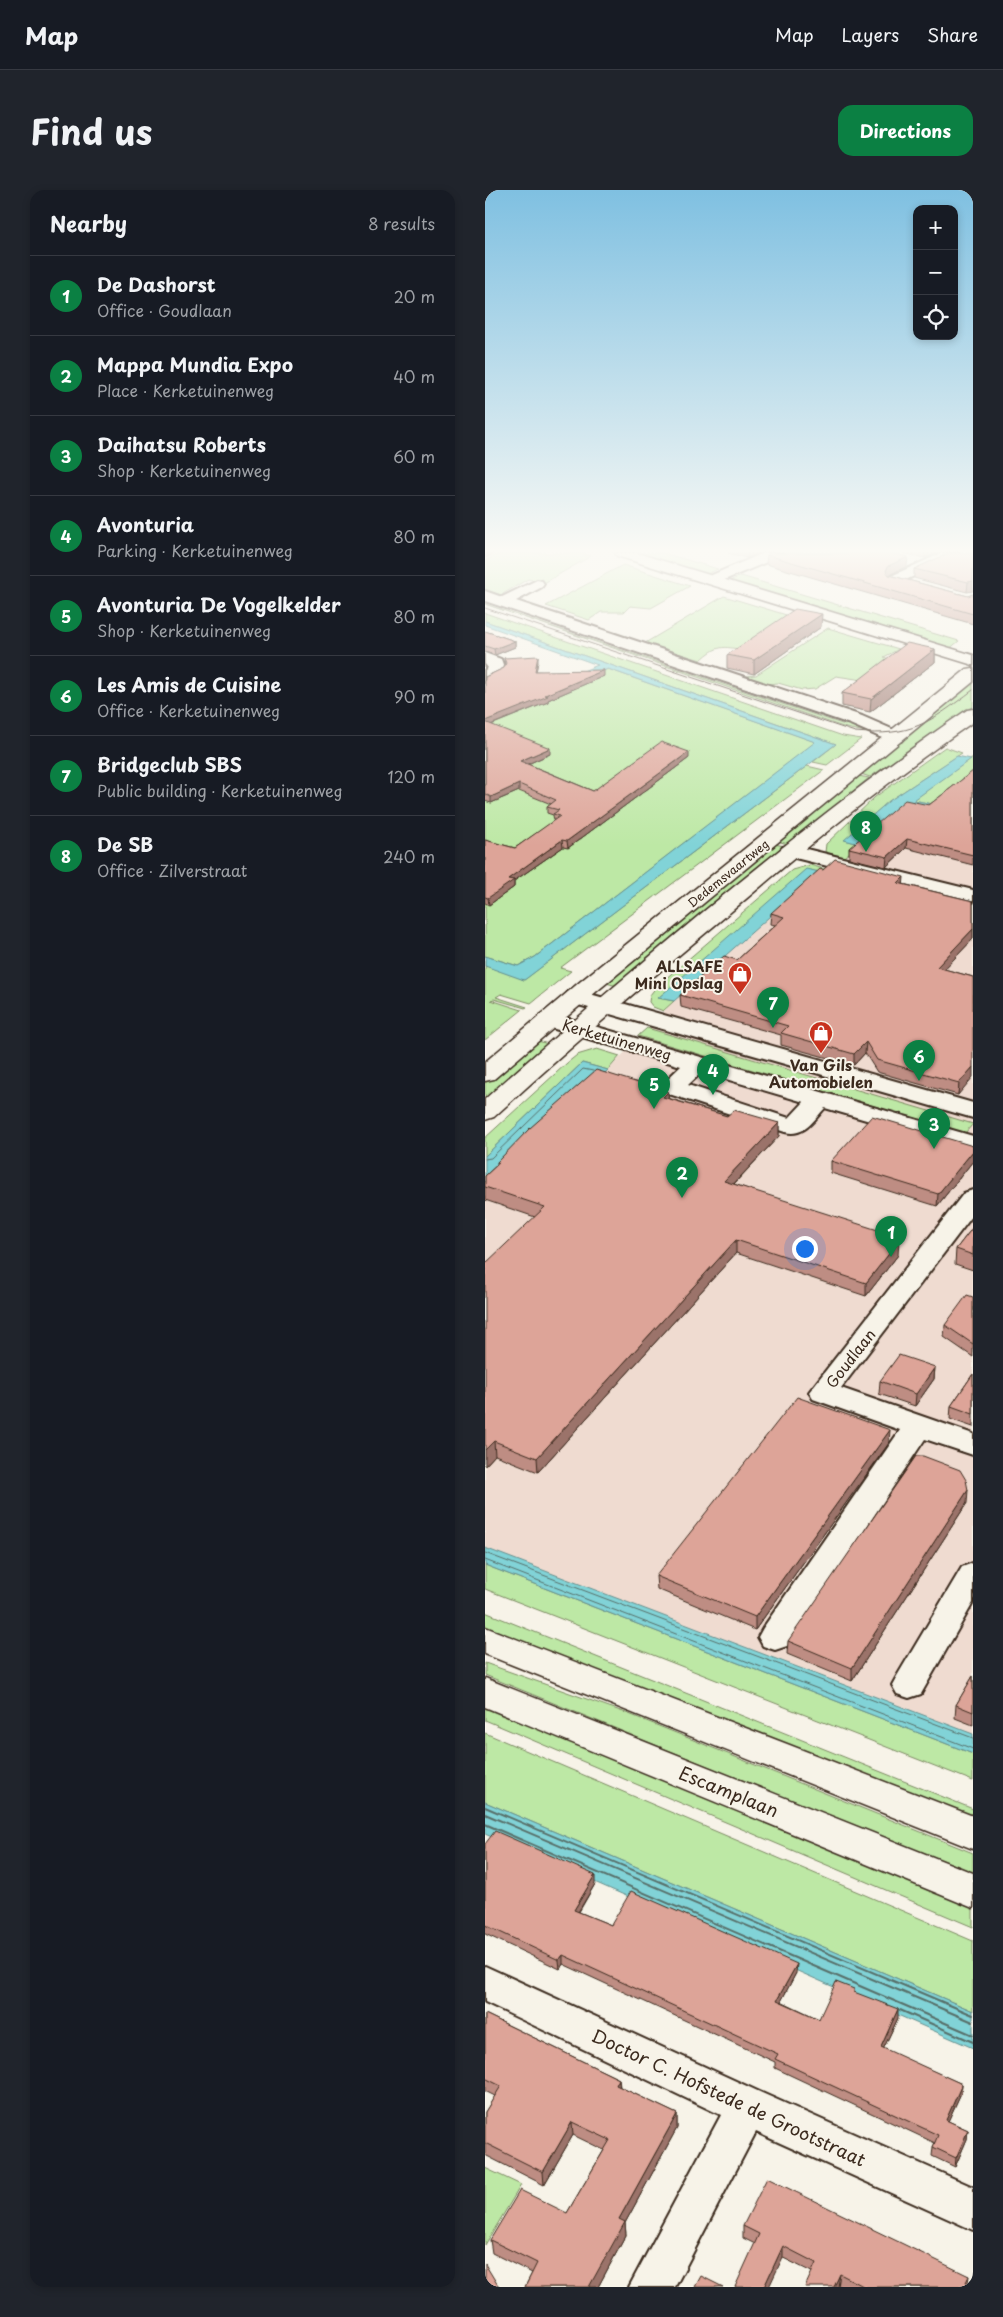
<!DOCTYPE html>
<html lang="en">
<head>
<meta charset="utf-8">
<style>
  body { margin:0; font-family:"Playpen Sans",sans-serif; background:#20242c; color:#f1f3f6 }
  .controls { position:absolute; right:15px; top:15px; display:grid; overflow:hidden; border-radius:10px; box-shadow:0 2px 8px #0003 }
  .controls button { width:45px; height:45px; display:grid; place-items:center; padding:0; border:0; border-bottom:1px solid #363941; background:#171b24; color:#f1f3f6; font:25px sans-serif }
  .you { position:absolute; left:319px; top:1058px; width:18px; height:18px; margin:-12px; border:4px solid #fff; border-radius:50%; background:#1a73e8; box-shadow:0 0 0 8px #1a73e833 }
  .badge { display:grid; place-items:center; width:32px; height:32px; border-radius:50%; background:#0b8043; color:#fff; font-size:16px; font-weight:700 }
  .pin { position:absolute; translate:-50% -41px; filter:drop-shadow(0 1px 2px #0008) }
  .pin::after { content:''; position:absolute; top:26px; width:18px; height:15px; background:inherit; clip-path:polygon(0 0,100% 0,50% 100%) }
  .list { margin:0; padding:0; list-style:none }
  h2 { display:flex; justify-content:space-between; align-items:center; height:65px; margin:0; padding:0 20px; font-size:21px }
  h2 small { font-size:16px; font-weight:400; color:#9ea1a6 }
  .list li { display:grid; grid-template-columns:32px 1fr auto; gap:15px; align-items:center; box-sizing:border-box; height:80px; padding:0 20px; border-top:1px solid #363941 }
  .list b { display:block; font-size:19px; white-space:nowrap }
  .list p { margin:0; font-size:16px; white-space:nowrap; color:#9ea1a6 }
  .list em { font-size:16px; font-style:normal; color:#9ea1a6 }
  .icon { flex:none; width:28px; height:28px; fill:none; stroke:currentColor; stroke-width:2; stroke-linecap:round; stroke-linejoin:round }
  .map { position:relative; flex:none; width:488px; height:2097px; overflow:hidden; border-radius:15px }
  header { display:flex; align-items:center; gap:30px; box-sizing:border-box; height:70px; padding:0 25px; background:#171b24; border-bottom:1px solid #363941 }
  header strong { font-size:24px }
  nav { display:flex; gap:28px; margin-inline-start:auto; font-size:18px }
  .intro { display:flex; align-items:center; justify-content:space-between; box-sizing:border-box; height:120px; padding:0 30px }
  h1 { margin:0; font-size:35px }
  .button { padding:12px 22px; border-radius:15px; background:#0b8043; color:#fff; font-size:18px; font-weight:700 }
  main { display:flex; gap:30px; padding:0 30px }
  aside { flex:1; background:#171b24; border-radius:15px; box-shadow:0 2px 8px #0003 }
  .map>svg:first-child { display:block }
</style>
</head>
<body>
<header>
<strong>Map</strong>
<nav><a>Map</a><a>Layers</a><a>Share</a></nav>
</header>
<div class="intro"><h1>Find us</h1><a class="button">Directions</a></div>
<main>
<aside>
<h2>Nearby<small>8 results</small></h2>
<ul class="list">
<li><span class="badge">1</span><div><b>De Dashorst</b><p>Office · Goudlaan</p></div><em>20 m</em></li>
<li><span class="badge">2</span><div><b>Mappa Mundia Expo</b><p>Place · Kerketuinenweg</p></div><em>40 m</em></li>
<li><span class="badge">3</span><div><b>Daihatsu Roberts</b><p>Shop · Kerketuinenweg</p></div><em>60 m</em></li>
<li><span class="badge">4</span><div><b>Avonturia</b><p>Parking · Kerketuinenweg</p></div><em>80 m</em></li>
<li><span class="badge">5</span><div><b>Avonturia De Vogelkelder</b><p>Shop · Kerketuinenweg</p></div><em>80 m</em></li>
<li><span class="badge">6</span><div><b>Les Amis de Cuisine</b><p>Office · Kerketuinenweg</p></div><em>90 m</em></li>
<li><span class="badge">7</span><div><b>Bridgeclub SBS</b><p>Public building · Kerketuinenweg</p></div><em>120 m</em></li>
<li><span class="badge">8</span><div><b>De SB</b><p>Office · Zilverstraat</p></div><em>240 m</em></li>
</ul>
</aside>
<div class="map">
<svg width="488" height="2097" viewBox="0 0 488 2097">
  <rect width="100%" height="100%" fill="#f7f3e8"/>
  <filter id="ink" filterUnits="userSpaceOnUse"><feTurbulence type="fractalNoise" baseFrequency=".02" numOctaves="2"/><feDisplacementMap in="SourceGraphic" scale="10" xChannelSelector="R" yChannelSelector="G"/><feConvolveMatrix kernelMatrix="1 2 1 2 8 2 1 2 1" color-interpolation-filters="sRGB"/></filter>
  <g filter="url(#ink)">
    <path fill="#efdbd0" d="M 488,631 L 488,1569 L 0,1371 L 0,982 L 123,880 L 189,811 L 335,682 L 375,654 Z"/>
    <path fill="#bde8a5" stroke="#7c8962" d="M 16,363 L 96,363 L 106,366 L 59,393 L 43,389 L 16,405 L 0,400 L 0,371 Z
      M 146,363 L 178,363 L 233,379 L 219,385 Z
      M 138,375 L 205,396 L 166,418 L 145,416 L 139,422 L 116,422 L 104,430 L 61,416 Z
      M 256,386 L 474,451 L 464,459 L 242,392 Z
      M 239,406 L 308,427 L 258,460 C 238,456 232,455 216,470 L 160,453 Z
      M 0,414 L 360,535 L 365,532 L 382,538 L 381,542 L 361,538 Z
      M 0,423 L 358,546 L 376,549 L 342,575 L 328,572 L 351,554 L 0,431 Z
      M 343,438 L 414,459 L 399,467 L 406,470 L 378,490 L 351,486 L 330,499 L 317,500 L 293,493 L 282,494 L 261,486 L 271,485 Z
      M 123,479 L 331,552 L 50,767 L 33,776 L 0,766 L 0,528 Z
      M 488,491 L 488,517 L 385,587 L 376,584 Z
      M 460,557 L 477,563 L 404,611 L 360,650 L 375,654 L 359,667 L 340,662 L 341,654 L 390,607 Z
      M 488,567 L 488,583 L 448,614 L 428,610 Z
      M 322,576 L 339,580 L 75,778 L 86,781 L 46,813 L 16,804 L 11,807 L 42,817 L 40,818 L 9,809 L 6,810 L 37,820 L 0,850 L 0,771 L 39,790 Z
      M 373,586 L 384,588 L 303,654 L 292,651 Z
      M 289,654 L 300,656 L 132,796 L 121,793 Z
      M 325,675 L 339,679 L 173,808 L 189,811 L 178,821 L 168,817 L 164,812 L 165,805 L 172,796 L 307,680 Z
      M 162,838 L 488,934 L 480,943 L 153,846 Z
      M 50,850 L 63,854 L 0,908 L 0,893 Z
      M 112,859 L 135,866 L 123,880 L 97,873 L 0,966 L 0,948 L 82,873 L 92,865 Z
      M 0,1375 L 488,1564 L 488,1591 L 0,1399 Z
      M 0,1422 L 488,1619 L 488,1633 L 6,1440 L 0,1437 Z
      M 0,1473 L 144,1524 L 488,1663 L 488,1685 L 0,1485 Z
      M 0,1514 L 488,1718 L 488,1737 L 0,1530 Z
      M 0,1543 L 488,1751 L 488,1821 L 0,1612 Z
      M 0,1978 L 36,1995 L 0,2055 Z"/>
    <path fill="#81d3d7" stroke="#658f8d" d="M 0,431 L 351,554 L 42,788 L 39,790 L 0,776 L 0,766 L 33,776 L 50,767 L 330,552 L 123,479 L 0,528 L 0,520 L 113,475 L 0,435 Z
      M 472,566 L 486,569 L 429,610 L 488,623 L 375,654 L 359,650 L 404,611 Z
      M 321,679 L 335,682 L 189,811 L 173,808 Z
      M 97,873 L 123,880 L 0,997 L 0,966 Z
      M 0,1358 L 488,1544 L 488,1564 L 0,1375 Z
      M 0,1612 L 488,1821 L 488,1858 L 0,1644 Z"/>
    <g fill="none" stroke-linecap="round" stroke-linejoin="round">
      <path stroke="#576e68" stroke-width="1" d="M 0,969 L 6,968 L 98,879 L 108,881
        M 0,1363 L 488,1548
        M 0,1370 L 488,1559"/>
      <path stroke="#576e68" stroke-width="2" d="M 0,1617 L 488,1825
        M 0,1624 L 488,1832
        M 0,1634 L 488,1845
        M 415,1820 L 488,1852"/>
      <g stroke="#3b2a1e" stroke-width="4">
        <path id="minor" d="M 279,363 L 298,363 L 296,366 L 232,393 L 222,393 L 220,390 L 222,387 Z
          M 457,363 L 475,363 L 473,366 L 414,393 L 404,393 L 402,390 L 404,387 Z
          M 52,390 L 57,391 L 59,394 L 57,397 L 31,411 L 377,526 L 416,543 L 419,547 L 416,551 L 404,551 L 365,534 L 0,411 L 0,401 L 17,407 Z
          M 0,463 L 16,469 L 20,480 L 18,483 L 0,492 L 0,480 L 3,478 L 0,474 Z
          M 305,655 L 488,700 L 488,712 L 298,665 L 295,661 L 298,657 Z
          M 91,800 L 488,913 L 488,928 L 83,812 L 80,807 L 83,802 Z
          M 64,823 L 488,946 L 488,961 L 340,918 C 328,931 319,947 300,942 L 178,902 L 174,897 L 196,876 L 56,835 L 53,830 L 56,825 ZM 217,882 L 319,912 L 304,928 L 203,895 Z
          M 488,1000 L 488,1025 L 356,1198 L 488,1244 L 488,1265 L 440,1249 L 302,1456 L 290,1460 L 278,1456 L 273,1447 L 278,1438 L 415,1240 L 328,1209 L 324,1202 L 479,1003 Z
          M 488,1373 L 488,1413 L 436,1504 L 424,1508 L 412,1504 L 407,1495 L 412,1486 L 477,1377 Z
          M 0,1776 L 277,1903 L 488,1997 L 488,2040 L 271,1942 L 190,2097 L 144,2097 L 236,1925 L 0,1812 Z"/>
      </g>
      <g stroke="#3b2a1e" stroke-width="3">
        <path id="major" d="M 130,363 L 152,363 L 488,465 L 488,475 L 132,366 Z
          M 488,478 L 488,492 L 112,801 L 9,889 L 0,891 L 0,872 L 96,791 L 482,479 Z
          M 488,519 L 488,532 C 399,593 317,661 235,731 C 158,795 82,860 9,927 L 0,930 L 0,909 C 71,845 145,783 218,722 C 304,652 390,582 482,520 Z
          M 0,1437 L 488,1626 L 488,1659 L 0,1464 Z
          M 0,1488 L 488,1683 L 488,1718 L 0,1517 Z"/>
      </g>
      <use href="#minor" fill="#f7f3e8" fill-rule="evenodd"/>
      <use href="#major" fill="#f7f3e8" fill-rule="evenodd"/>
      <path stroke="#3b2a1e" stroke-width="1" d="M 0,418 L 370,542 C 427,547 444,533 488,500"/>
    </g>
    <path fill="#be8d83" stroke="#3b2a1e" d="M 243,363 L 275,363 L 262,368 Z
      M 418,363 L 453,363 L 440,368 Z
      M 488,363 L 482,402 L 429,388 L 429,379 Z
      M 282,365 L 422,376 L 404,385 L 483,406 L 488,404 L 488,434 L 281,374 Z
      M 336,437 L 269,484 L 242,478 L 242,465 Z
      M 0,441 L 30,451 L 30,457 L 10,465 L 0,462 Z
      M 450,459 L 450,472 L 385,522 L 357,516 L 357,503 Z
      M 19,468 L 53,472 L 51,481 L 119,486 L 63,510 L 63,512 L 6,535 L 65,564 L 43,574 L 108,601 L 204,568 L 83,658 L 78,657 L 29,691 L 29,697 L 4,715 L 0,713 L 0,650 L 30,658 L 69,631 L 68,625 L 62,623 L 62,617 L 66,614 L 34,601 L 6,613 L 0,611 L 0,487 L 19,478 L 20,476 Z
      M 488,581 L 488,675 L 421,658 L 401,677 L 364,668 L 364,658 L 444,615 Z
      M 418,694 L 488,711 L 488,749 L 459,779 L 488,787 L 473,905 L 392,882 L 380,863 L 369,875 L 296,855 L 296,845 L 196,817 L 195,805 L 252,770 L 290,735 L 285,734 L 286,723 Z
      M 183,902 L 183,908 L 242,926 L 294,933 L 294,946 L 249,994 L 398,1048 L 413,1065 L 381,1106 L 251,1063 L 53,1282 L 10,1265 L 0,1276 L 50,1027 L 0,1010 L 0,986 L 12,975 L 12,972 Z
      M 488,956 L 488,971 L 452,1016 L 346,983 L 346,971 Z
      M 488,1037 L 488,1080 L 470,1074 L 471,1059 Z
      M 488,1107 L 488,1167 L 459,1147 L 460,1135 Z
      M 450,1177 L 449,1189 L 430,1216 L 394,1204 L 395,1191 Z
      M 488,1184 L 488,1237 L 465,1229 L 466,1216 Z
      M 404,1253 L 270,1440 L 172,1399 L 171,1386 Z
      M 482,1313 L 367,1491 L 302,1464 L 303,1451 Z
      M 488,1486 L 488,1535 L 470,1528 L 471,1515 Z
      M 0,1654 L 110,1694 L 94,1722 L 126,1735 L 311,1783 L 296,1811 L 334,1829 L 369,1802 L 413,1828 L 398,1859 L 477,1894 L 476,1903 L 463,1931 L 483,1940 L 482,1949 L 470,1977 L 447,1966 L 448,1957 L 450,1953 L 290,1878 L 290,1872 L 78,1774 L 75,1779 L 0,1744 Z
      M 0,1824 L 134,1889 L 135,1897 L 192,1924 L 192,1938 L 140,2033 L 141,2045 L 113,2097 L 40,2097 L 47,2083 L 7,2063 L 5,2050 L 82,2023 L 119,1960 L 88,1945 L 59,1995 L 0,1965 L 0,1922 L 10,1906 L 0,1901 Z
      M 258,2036 L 484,2086 L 483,2093 L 488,2097 L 357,2097 L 258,2048 Z"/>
    <path fill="#9b736a" stroke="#3b2a1e" d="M 0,363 L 10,363 L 0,368 Z
      M 262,363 L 275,363 L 262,368 Z
      M 440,363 L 453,363 L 440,368 Z
      M 423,367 L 422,376 L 402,386 L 401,381 L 403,376 Z
      M 488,391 L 488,401 L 482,402 L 483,392 Z
      M 337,424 L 336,437 L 269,484 L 269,470 Z
      M 30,451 L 30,457 L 10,465 L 9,459 Z
      M 450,459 L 450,472 L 385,522 L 386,509 Z
      M 53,466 L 53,472 L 50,487 L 50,481 Z
      M 119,480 L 119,486 L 63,510 L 63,512 L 0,537 L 0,531 Z
      M 65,558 L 65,564 L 36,577 L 35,571 Z
      M 204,562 L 204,568 L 83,658 L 82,651 Z
      M 34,594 L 34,601 L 6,613 L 6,607 Z
      M 422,649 L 421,658 L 401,677 L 402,667 Z
      M 77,650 L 78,657 L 29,691 L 29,697 L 4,715 L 3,708 L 23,689 Z
      M 419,687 L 418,698 L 413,693 Z
      M 488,739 L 488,749 L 451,788 L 452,777 Z
      M 381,852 L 380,863 L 369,875 L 369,864 Z
      M 488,877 L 488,887 L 473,905 L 474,893 Z
      M 183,902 L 184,915 L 178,907 Z
      M 294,933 L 294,946 L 239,1004 L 239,991 Z
      M 488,961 L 488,971 L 452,1016 L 453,1004 Z
      M 399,1042 L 398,1055 L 394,1048 Z
      M 251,1050 L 251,1063 L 53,1282 L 52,1268 Z
      M 414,1051 L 413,1065 L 381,1106 L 381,1093 Z
      M 450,1177 L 449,1189 L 430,1216 L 431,1204 Z
      M 405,1240 L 404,1253 L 270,1440 L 270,1427 Z
      M 9,1251 L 10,1265 L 0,1276 L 0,1260 Z
      M 483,1300 L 482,1313 L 367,1491 L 367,1478 Z
      M 110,1685 L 110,1694 L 89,1729 L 89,1720 Z
      M 78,1765 L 78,1774 L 75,1779 L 74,1770 Z
      M 312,1774 L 311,1783 L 292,1819 L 292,1810 Z
      M 413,1819 L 413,1828 L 395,1866 L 396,1857 Z
      M 134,1889 L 135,1903 L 131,1895 Z
      M 477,1894 L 476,1903 L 460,1938 L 461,1930 Z
      M 192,1924 L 192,1938 L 140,2033 L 141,2045 L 113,2097 L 104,2097 L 134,2029 Z
      M 87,1932 L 88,1945 L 59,1995 L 58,1982 Z
      M 483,1940 L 482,1949 L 470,1977 L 471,1968 Z
      M 298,2056 L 298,2067 L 284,2097 L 279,2097 Z
      M 355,2084 L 353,2097 L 349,2097 Z"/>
    <path fill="#dda498" stroke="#3b2a1e" d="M 286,363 L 406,363 L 423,367 L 403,376 L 401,381 L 404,385 L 483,406 L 488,404 L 488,424 L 282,365 Z
      M 464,363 L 488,363 L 488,391 L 483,392 L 429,379 Z
      M 310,419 L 337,424 L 269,470 L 242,465 Z
      M 0,441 L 30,451 L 9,459 L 0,456 Z
      M 422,453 L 450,459 L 386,509 L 357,503 Z
      M 53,466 L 50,481 L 119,480 L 60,505 L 63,506 L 0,531 L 0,487 L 19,478 L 21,473 L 19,468 Z
      M 0,532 L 65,558 L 35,571 L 108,601 L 176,552 L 204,562 L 82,651 L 77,650 L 23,689 L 29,690 L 3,708 L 0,707 L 0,650 L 30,658 L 75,626 L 68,624 L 74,620 L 62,617 L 71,610 L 34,594 L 6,607 L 0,604 Z
      M 488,581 L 488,665 L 422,649 L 402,667 L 364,658 L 420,610 L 444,615 Z
      M 350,669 L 419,687 L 413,693 L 488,711 L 488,739 L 452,777 L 488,787 L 488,877 L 474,893 L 392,870 L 381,852 L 369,864 L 296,843 L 303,836 L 195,805 L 239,766 L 252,770 L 299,727 L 286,723 L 335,679 L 338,680 Z
      M 111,880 L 183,902 L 178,907 L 242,926 L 249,920 L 294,933 L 239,991 L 399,1042 L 394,1048 L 414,1051 L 381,1093 L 251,1050 L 52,1268 L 9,1251 L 0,1260 L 0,1074 L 60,1017 L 0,997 L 0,986 L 14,973 L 12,972 L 45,938 Z
      M 387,926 L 488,956 L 488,961 L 453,1004 L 346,971 Z
      M 488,1037 L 488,1065 L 471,1059 Z
      M 482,1105 L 488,1107 L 488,1154 L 460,1135 Z
      M 414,1165 L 450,1177 L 431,1204 L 395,1191 Z
      M 488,1184 L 488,1224 L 466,1216 Z
      M 312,1207 L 405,1240 L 270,1427 L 171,1386 Z
      M 431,1266 L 438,1266 L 475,1280 L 481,1290 L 483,1300 L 367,1478 L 303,1451 Z
      M 488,1486 L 488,1522 L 471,1515 Z
      M 10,1641 L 110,1685 L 89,1720 L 126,1735 L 146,1701 L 312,1774 L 292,1810 L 334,1829 L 351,1792 L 369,1799 L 369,1802 L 413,1819 L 396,1857 L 477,1894 L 461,1930 L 483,1940 L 471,1968 L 448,1957 L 453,1945 L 290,1869 L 293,1864 L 78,1765 L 74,1770 L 0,1735 L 0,1654 Z
      M 0,1824 L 134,1889 L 131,1895 L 192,1924 L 134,2029 L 140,2032 L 104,2097 L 40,2097 L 52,2073 L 5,2050 L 35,2000 L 82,2023 L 125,1950 L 87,1932 L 58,1982 L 0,1953 L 0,1922 L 16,1896 L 0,1888 Z
      M 282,1988 L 484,2086 L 481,2092 L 488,2096 L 488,2097 L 380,2097 L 355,2084 L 349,2097 L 320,2097 L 331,2073 L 298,2056 L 279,2097 L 250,2097 L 274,2044 L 258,2036 Z
      M 0,2074 L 14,2097 L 0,2097 Z
      M 216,2086 L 238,2097 L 210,2097 Z"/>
  </g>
  <linearGradient id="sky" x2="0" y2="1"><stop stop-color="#7fc0e1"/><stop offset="0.55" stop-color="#fbfaf5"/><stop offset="1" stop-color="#fbfaf5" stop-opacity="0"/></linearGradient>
  <rect width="488" height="656" fill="url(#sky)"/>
  <defs>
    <g id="shop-pin" transform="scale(1.25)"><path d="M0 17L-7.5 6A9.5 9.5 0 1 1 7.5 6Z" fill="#c8321e" stroke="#f7f3e8"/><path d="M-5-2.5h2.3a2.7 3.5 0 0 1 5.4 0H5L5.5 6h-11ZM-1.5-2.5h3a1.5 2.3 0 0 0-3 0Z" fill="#fff"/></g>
  </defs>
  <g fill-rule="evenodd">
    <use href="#shop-pin" x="255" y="784"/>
    <use href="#shop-pin" x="336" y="843"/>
  </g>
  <g text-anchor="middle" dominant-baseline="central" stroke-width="4" stroke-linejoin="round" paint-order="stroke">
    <g font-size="12" fill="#3b2a1e" stroke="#f7f3e8">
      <text transform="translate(243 683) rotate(-39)">Dedemsvaartweg</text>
    </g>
    <g font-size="15" font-weight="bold" fill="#3b2a1e" stroke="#f7f3e8" text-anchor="end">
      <text x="238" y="775">ALLSAFE<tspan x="238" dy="17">Mini Opslag</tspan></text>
      <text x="336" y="874" text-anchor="middle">Van Gils<tspan x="336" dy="17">Automobielen</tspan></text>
    </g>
    <g font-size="15" fill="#3b2a1e" stroke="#f7f3e8">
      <text transform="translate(132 849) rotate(16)">Kerketuinenweg</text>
      <text transform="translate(365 1168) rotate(-52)">Goudlaan</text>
    </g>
    <g font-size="18" fill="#3b2a1e" stroke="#f7f3e8">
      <text transform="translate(244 1601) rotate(22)">Escamplaan</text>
      <text transform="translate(244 1907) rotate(25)">Doctor C. Hofstede de Grootstraat</text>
    </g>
  </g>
</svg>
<div class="controls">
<button>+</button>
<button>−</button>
<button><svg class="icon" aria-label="locate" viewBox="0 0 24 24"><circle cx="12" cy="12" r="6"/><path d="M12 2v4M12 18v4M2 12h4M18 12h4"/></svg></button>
</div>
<div class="you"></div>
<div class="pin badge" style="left:406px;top:1067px">1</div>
<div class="pin badge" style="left:197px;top:1008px">2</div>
<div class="pin badge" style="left:449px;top:959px">3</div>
<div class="pin badge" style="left:228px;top:905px">4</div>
<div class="pin badge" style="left:169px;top:919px">5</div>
<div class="pin badge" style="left:434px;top:891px">6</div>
<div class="pin badge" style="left:288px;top:838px">7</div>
<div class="pin badge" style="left:381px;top:662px">8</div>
</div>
</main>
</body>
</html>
